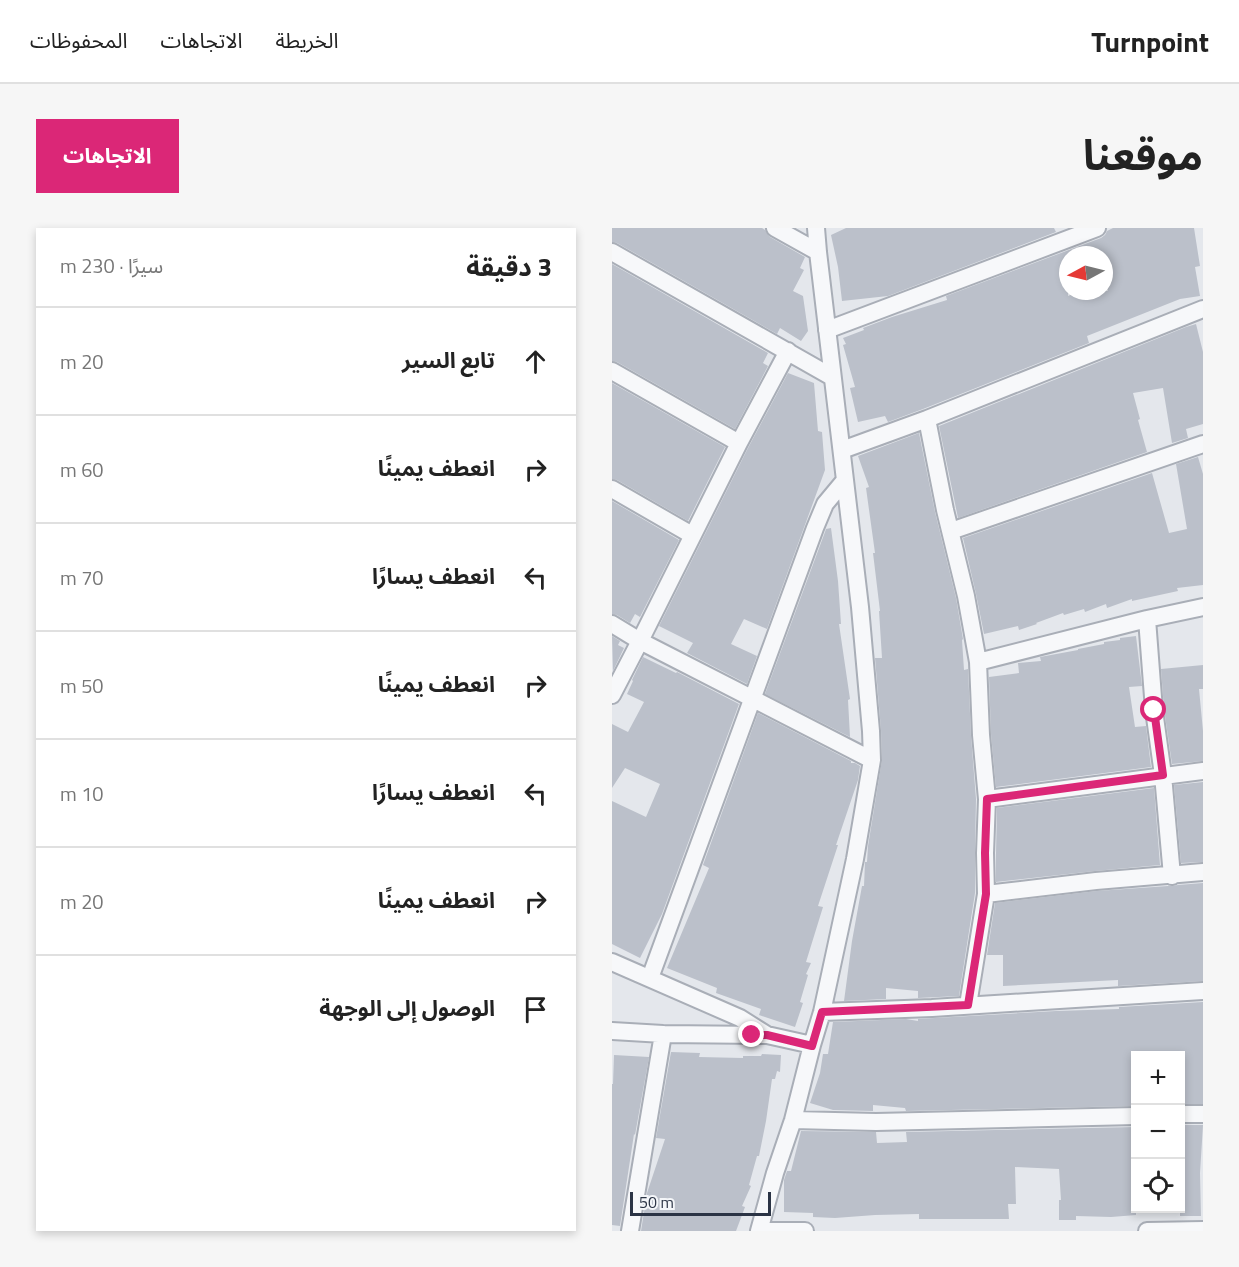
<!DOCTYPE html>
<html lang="ar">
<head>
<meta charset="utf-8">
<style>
  body { margin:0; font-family:"Titillium Web","Noto Sans Arabic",sans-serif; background:#f6f6f6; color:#222; direction:rtl }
  .controls { position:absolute; right:18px; bottom:18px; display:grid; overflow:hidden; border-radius:0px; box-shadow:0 3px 9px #0003 }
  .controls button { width:54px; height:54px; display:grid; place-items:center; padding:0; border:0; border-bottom:2px solid #e0e0e0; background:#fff; color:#222; font:30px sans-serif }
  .compass { position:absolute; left:447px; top:18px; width:54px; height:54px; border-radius:50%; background:#fff; box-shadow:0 3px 9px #0003; rotate:263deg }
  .scale { position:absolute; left:18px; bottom:15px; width:141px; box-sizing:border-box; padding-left:6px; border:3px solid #2b3445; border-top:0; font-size:16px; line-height:21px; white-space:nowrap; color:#2b3445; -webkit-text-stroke:4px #f4f6f9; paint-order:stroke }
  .stop { position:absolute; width:18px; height:18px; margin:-14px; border:4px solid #db2777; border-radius:50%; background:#fff }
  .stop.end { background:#db2777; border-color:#fff; box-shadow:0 2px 6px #0008 }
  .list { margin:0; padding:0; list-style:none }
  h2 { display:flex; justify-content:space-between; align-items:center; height:78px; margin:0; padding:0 24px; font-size:26px }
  h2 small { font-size:20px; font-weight:400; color:#767676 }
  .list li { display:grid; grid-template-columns:39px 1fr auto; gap:18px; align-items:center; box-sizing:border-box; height:108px; padding:0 24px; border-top:2px solid #e0e0e0 }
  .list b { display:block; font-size:22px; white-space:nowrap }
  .list em { font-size:20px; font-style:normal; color:#767676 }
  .icon { flex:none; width:33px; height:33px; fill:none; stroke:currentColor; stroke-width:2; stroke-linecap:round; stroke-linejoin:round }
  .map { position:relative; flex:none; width:591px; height:1003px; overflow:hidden; direction:ltr; border-radius:0px }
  header { display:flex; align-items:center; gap:36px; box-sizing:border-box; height:84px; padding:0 30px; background:#fff; border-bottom:2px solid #e0e0e0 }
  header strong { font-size:28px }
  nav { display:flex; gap:33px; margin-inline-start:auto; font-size:21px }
  .intro { display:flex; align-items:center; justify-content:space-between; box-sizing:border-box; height:144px; padding:0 36px }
  h1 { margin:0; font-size:42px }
  .button { padding:15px 27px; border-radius:0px; background:#db2777; color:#fff; font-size:21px; font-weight:700 }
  main { display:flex; gap:36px; padding:0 36px }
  aside { flex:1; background:#fff; border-radius:0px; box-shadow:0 3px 9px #0003 }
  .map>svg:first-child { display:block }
</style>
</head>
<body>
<header>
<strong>Turnpoint</strong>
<nav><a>الخريطة</a><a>الاتجاهات</a><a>المحفوظات</a></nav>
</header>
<div class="intro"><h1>موقعنا</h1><a class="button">الاتجاهات</a></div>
<main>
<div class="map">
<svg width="591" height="1003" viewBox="0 0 591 1003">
  <rect width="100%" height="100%" fill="#e4e7ec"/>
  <path fill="#bbc0ca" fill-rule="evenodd" d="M 0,0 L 150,0 L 153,2 L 158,9 L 193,29 L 188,40 L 192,42 L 181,63 L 191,68 L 196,103 L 189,113 L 168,100 L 165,106 L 5,15 L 0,14 Z
    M 234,0 L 442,0 L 444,4 L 276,68 L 230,73 L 226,39 L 219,7 Z
    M 501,0 L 582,0 L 588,38 L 583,39 L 588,68 L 568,71 L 475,108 L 477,115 L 311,181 L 276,194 L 273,188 L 246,194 L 238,160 L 243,159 L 231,117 L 234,116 L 231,110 L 252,102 L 251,100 L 280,89 L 335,72 L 334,68 L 489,10 L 493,7 L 495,3 ZM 456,27 L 492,27 L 492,40 L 496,51 L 492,52 L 496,63 L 468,63 L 456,68 Z
    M 0,36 L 156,125 L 151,135 L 156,138 L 123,201 L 5,134 L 0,133 Z
    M 584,96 L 591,124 L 591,196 L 574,201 L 576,210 L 560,215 L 551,160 L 521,165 L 528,191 L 526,192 L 535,224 L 346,290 L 327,198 L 574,99 Z
    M 176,145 L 202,155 L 206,203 L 210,204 L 213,242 L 155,401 L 132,391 L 119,416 L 145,428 L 135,456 L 75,425 L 81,415 L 47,398 L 136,220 Z
    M 0,155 L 113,219 L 76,293 L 5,252 L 0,251 Z
    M 307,205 L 323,284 L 344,370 L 351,411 L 350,412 L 352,442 L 356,441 L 359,508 L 364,571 L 363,625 L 363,665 L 347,768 L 306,770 L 306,763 L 274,760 L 274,771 L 232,773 L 240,713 L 250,658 L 252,658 L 253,634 L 255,634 L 256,618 L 270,532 L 269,502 L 263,430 L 270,430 L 267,383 L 268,383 L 261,325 L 263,325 L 254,260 L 257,259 L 246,228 Z
    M 586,229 L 591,246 L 591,357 L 565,360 L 566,363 L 520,373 L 520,371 L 495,380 L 494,376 L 473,384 L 472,381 L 452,387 L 451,385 L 424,395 L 425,396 L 407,402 L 406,398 L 372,406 L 364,366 L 351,310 L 540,245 L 557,305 L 575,301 L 564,236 Z
    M 0,273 L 67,312 L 28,389 L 23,386 L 18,395 L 5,387 L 0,386 Z
    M 219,300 L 226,353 L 229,396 L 227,396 L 238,471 L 236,472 L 238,509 L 153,466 L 213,304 L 214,301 Z
    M 0,408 L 8,413 L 6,417 L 12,420 L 1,443 Z
    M 524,408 L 530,458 L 517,459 L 523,499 L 534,498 L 539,539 L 384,559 L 379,506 L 377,449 L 407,445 L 406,435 L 429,433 L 428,429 L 466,422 L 466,421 L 492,416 L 492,414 L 508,412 L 508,410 Z
    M 31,429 L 64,445 L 65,444 L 127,476 L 50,686 L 28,730 L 0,716 L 0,573 L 34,589 L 48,556 L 13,540 L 0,560 L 0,496 L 16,504 L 32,474 L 15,466 L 21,453 L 20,452 Z
    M 591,437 L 591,461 L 587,461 L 591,503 L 591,533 L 560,536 L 552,481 L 549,441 Z
    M 146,485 L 239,533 L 239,535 L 243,535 L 248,538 L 246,552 L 224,617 L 226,617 L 206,678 L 211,679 L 194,734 L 199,735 L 194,746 L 196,747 L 188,774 L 191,775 L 183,799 L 147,787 L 149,781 L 104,765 L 105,760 L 55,740 L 97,640 L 91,637 Z
    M 591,554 L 591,634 L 569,635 L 562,557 Z
    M 542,560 L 548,637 L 483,643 L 384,654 L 384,625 L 385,580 Z
    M 591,655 L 591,753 L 506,758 L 506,752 L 391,758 L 391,727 L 375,727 L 383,675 L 485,663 L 556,658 L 560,658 L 566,657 Z
    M 591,774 L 591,876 L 570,876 L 569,828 L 552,828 L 552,825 L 524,826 L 524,878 L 294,883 L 293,880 L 261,877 L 261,883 L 221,882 L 198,875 L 208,845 L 211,826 L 216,826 L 221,794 L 294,791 L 306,793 L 306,791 L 444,783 L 507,781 L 507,779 Z
    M 59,824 L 88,825 L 87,829 L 131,830 L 131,828 L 149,828 L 150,826 L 169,827 L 168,844 L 165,843 L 163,851 L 160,851 L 154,893 L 147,928 L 145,928 L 137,957 L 139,958 L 130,978 L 133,979 L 124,1003 L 29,1003 L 35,965 L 53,911 L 44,910 Z
    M 2,827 L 37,829 L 23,907 L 22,906 L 8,998 L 0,997 L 0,856 L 1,856 Z
    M 568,897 L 591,897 L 588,945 L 589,988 L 568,988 Z
    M 524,899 L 524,987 L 499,989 L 464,988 L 464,992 L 447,992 L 447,972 L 449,972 L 447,941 L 403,939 L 404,976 L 396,976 L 397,991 L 307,991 L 307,986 L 263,987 L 223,990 L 201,989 L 201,985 L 172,984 L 172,952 L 175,943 L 179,943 L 189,903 L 264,904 L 265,915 L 295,914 L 294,904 Z"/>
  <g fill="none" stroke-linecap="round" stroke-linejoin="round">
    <g stroke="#a9aeb7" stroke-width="20">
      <path id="minor" d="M 163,0 L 206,24
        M 0,24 L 220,149
        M 215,102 L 485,0
        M 0,143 L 127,215
        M 315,191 L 333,282 L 354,368 L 366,434 L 369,507 L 375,571 L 373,625 L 374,666 L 484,653 L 591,644
        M 230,222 L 315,191 L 591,81
        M 0,261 L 80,307
        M 339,303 L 591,216
        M 535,391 L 542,482 L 551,547 L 560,648
        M 0,396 L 28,413 L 260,532
        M 366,434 L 535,391 L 591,379
        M 0,467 L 28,413 L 127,215 L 176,123
        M 375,571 L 591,543
        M 0,734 L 128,790 L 155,807
        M 38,750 L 203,300 L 213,276 L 233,252
        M 356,777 L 374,666
        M 210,784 L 320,780 L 591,763
        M 0,803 L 51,806 L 155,807 L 200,817
        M 568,886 L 591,886
        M 181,892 L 264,894 L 524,888
        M 18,1003 L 51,806
        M 147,1003 L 163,945 L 181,892 L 200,817 L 210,784 L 243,631 L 260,532 L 259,503 L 248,379 L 206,24 L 204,0
        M 147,1003 L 193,1003
        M 535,1003 L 591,1002"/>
    </g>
    <use href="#minor" stroke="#f7f8fa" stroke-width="16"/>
  </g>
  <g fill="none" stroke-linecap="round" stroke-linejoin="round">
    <path stroke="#db2777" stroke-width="8" d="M 140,807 L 155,807 L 200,818 L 210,784 L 356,777 L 374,666 L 373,625 L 375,571 L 551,547 L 542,482"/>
  </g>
</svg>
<div class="controls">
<button>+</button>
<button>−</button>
<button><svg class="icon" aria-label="locate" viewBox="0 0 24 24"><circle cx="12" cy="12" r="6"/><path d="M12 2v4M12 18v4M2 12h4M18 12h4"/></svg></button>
</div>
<svg class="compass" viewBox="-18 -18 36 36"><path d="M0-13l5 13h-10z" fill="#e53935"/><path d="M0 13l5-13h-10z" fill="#767676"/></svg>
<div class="scale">50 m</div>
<div class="stop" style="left:542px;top:482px"></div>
<div class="stop end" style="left:140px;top:807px"></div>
</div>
<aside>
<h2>3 دقيقة<small>سيرًا · 230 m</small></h2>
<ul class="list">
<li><svg class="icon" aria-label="ahead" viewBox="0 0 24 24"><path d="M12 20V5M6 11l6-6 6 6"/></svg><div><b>تابع السير</b></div><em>20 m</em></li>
<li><svg class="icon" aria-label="right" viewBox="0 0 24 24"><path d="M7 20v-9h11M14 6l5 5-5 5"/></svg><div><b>انعطف يمينًا</b></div><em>60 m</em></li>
<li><svg class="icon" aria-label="left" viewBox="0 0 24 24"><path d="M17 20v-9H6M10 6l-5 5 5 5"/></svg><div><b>انعطف يسارًا</b></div><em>70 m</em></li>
<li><svg class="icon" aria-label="right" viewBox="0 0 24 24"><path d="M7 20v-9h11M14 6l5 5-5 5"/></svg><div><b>انعطف يمينًا</b></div><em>50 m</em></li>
<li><svg class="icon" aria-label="left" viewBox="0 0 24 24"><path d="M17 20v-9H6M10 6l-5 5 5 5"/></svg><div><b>انعطف يسارًا</b></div><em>10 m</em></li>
<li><svg class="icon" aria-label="right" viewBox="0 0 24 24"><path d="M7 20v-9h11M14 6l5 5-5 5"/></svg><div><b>انعطف يمينًا</b></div><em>20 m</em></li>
<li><svg class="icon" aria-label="arrive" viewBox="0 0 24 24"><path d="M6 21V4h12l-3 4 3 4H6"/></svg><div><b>الوصول إلى الوجهة</b></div></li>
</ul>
</aside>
</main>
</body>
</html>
